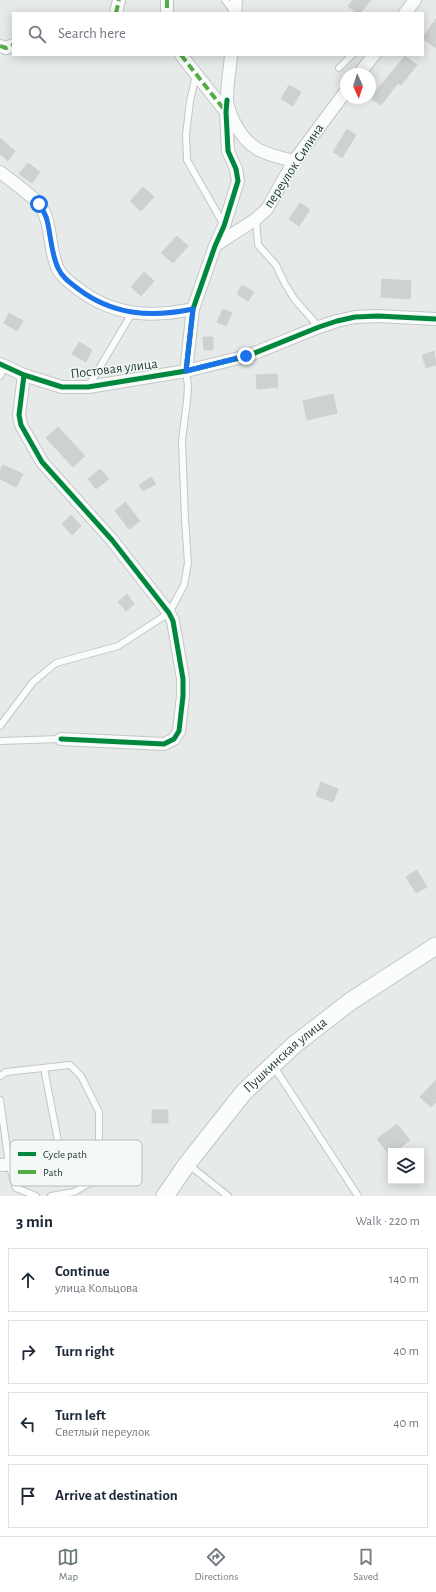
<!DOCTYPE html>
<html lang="en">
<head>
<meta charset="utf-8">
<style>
  body { margin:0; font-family:"Alegreya Sans",sans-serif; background:#f6f6f7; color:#1f2937 }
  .controls { position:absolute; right:12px; bottom:12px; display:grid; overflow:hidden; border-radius:0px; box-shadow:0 2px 10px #0003 }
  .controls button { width:36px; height:36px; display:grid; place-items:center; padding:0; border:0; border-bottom:1px solid #e0e1e3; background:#fff; color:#1f2937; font:20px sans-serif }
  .compass { position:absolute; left:340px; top:68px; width:36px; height:36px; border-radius:50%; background:#fff; box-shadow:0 2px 10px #0003; rotate:176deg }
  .stop { position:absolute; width:12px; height:12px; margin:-9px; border:3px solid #1a73e8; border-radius:50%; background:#fff }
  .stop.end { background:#1a73e8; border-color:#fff; box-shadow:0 1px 4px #0008 }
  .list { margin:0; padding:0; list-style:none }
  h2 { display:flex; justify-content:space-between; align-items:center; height:52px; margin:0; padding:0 16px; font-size:17px }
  h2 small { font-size:13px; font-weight:400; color:#747a83 }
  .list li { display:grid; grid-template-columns:26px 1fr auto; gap:12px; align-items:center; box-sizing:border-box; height:64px; margin:0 8px 8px; padding:0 8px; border:1px solid #e0e1e3; border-radius:0px }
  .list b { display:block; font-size:15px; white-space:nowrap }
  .list p { margin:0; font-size:13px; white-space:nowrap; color:#747a83 }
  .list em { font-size:13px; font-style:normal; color:#747a83 }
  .icon { flex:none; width:22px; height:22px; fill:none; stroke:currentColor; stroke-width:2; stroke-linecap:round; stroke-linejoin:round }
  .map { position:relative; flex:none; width:436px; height:1196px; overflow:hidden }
  .search { position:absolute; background:#fff; box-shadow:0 2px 10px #0003; left:12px; right:12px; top:12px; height:44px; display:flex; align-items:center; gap:10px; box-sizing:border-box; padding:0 14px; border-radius:0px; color:#747a83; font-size:15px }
  .sheet { height:340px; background:#fff }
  nav { display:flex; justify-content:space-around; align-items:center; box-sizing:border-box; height:56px; border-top:1px solid #e0e1e3; background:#fff; font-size:11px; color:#747a83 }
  nav a { display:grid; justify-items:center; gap:2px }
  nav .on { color:#687a74 }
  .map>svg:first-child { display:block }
</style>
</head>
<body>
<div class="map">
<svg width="436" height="1196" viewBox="0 0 436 1196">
  <rect width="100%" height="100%" fill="#e6eae8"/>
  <path fill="#cdd1d0" stroke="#ced3d1" d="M 353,0 L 371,0 L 360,13 L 357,13 L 348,6 Z
    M 436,19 L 436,48 L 423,39 L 423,37 Z
    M 405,56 L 417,65 L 401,85 L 398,83 L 381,105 L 370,98 Z
    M 289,85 L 301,92 L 293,106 L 281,99 Z
    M 347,129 L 356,135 L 342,158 L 333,152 Z
    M 0,138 L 15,151 L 8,161 L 0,154 Z
    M 28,163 L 40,172 L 32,183 L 19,174 Z
    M 143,187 L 154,197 L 141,211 L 130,201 Z
    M 300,203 L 310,210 L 299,226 L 289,219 Z
    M 177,236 L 188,246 L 173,263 L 161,253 Z
    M 144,272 L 154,281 L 141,296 L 131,287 Z
    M 382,279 L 411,281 L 410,299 L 381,297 Z
    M 242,285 L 254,292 L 248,301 L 237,294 Z
    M 223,309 L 232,313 L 226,326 L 217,322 Z
    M 9,313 L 23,321 L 17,331 L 4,323 Z
    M 203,337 L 213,337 L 213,350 L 204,350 Z
    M 79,342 L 92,350 L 86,362 L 72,354 Z
    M 434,351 L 436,365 L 426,368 L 422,355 Z
    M 277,374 L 278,387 L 257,389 L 256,375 Z
    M 333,394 L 337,413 L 307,420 L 303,401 Z
    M 58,427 L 85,456 L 73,467 L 46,438 Z
    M 3,465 L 23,474 L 16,487 L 0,479 L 0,471 Z
    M 100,469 L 109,479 L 96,489 L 88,479 Z
    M 151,477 L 156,484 L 143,491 L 139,485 Z
    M 125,502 L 140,521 L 129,529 L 115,511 Z
    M 71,515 L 81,526 L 72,535 L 62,524 Z
    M 127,594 L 134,604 L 126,611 L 118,602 Z
    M 321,782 L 338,789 L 333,802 L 316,796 Z
    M 417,870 L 427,887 L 416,893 L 406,877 Z
    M 436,1080 L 436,1102 L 431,1107 L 420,1097 Z
    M 152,1110 L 168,1110 L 168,1123 L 152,1123 Z
    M 397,1124 L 410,1140 L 396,1151 L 391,1151 L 390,1156 L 377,1139 Z"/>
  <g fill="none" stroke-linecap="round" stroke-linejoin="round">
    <g stroke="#c3c7c5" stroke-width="8">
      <path id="lane" d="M 225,0 L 234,12
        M 339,68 L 352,55
        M 196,75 L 190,101 L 186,135 L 187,160 L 224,225
        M 256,219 L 258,245 L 276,265 L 285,284 L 295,300 L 319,327
        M 0,376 L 5,366
        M 88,387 L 132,313
        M 0,726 L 33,682 L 56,663 L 118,646 L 169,613 L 184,585 L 188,563 L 185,520 L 182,440 L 187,401 L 188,386 L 186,371
        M 0,741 L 61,739
        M 274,1067 L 358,1196
        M 44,1068 L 62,1162
        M 0,1076 L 6,1072 L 70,1065 L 81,1076 L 99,1112 L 99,1141 L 88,1160 L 90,1183 L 74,1192 L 51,1196
        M 0,1100 L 9,1164 L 16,1188 L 36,1196
        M 189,1165 L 228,1196"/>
    </g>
    <g stroke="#c3c7c5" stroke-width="14">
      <path id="street" d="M 167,0 L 167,13
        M 116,13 L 119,0
        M 235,13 L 236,0
        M 405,13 L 415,0
        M 0,46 L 6,48 L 13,45
        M 181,55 L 226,112
        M 231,55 C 230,69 227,84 227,99 C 227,107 231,115 234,122 C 249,151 265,154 294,161
        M 359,74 L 374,55
        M 0,172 C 10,180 33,196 40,205 C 53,224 48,249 58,269 C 62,278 70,282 77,288 C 113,316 150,318 193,309
        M 216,245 L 256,219 L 267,209 L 294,161 L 346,91
        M 0,364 L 24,375 L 62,387 L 88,387 L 186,371 L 247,356 L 319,327 L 337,321 L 355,317 L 378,316 L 436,319
        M 186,371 L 193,309 L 215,246 L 224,226 L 238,181 L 236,169 L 228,151 L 226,112 L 227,100
        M 24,375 L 19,415 L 21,425 L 42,462 L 112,540 L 169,613 L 173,621 L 183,679 L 183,696 L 179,731 L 174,739 L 164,744 L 61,739
        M 0,1165 L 88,1160"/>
    </g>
    <g stroke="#c2c8c5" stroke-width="19">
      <g id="secondary">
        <path id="s1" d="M 165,1196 L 187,1164 L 244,1092 L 294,1045 L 351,1001 L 436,946"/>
      </g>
    </g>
    <use href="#lane" stroke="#fbfcfc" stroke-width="6"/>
    <use href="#street" stroke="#fbfcfc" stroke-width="12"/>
    <use href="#secondary" stroke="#fbfcfc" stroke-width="17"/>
    <path stroke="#53ad45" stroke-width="4" stroke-dasharray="8 4" stroke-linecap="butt" d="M 167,0 L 167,13
      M 116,13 L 119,0
      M 0,46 L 6,48 L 13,45
      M 181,55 L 226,112"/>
    <g stroke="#f4f9f7" stroke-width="8">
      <path id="cycleway" d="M 0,364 L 24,375 L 62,387 L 88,387 L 186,371 L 247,356 L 319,327 L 337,321 L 355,317 L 378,316 L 436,319
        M 186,371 L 193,309 L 215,246 L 224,226 L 238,181 L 236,169 L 228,151 L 226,112 L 227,100
        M 24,375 L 19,415 L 21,425 L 42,462 L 112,540 L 169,613 L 173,621 L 183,679 L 183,696 L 179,731 L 174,739 L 164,744 L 61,739"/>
    </g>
    <use href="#cycleway" stroke="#00873e" stroke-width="5"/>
  </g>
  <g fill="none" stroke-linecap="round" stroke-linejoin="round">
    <path stroke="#1a73e8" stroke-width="5" d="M 39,204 C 42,209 46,215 47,220 C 51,236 51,253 58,268 C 62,277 69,282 77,288 C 112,315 150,318 193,309 L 186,371 L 246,356"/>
  </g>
  <g text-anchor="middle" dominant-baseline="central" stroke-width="3" stroke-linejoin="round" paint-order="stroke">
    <g font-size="14" fill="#243d36" stroke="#f4f9f7">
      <text transform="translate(294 166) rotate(-57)">переулок Силина</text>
      <text transform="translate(114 369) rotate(-7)">Постовая улица</text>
      <text stroke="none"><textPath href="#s1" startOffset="186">Пушкинская улица</textPath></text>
    </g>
  </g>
  <rect x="10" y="1140" width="132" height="46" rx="6" fill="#f4f9f7" stroke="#b6c1bd" stroke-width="1"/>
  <rect x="18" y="1152" width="18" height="4" fill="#00873e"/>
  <rect x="18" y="1170" width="18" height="4" fill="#53ad45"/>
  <g font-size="11" fill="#243d36">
    <text x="43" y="1158">Cycle path</text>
    <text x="43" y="1176">Path</text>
  </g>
</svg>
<div class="controls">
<button><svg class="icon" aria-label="layers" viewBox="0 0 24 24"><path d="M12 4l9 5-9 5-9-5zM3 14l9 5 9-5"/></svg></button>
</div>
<svg class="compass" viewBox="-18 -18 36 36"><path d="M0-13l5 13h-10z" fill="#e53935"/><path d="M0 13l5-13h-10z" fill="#747a83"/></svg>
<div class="stop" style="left:39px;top:204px"></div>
<div class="stop end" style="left:246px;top:356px"></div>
<div class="search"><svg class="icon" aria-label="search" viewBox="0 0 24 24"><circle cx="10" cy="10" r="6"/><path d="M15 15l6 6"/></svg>Search here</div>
</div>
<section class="sheet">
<h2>3 min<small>Walk · 220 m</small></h2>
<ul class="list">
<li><svg class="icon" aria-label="ahead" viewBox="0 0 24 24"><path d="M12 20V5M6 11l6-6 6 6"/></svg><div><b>Continue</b><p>улица Кольцова</p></div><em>140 m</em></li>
<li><svg class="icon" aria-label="right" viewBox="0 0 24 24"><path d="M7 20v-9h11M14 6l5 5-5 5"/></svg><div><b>Turn right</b></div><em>40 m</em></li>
<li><svg class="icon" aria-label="left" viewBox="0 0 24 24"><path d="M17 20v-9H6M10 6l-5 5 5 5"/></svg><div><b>Turn left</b><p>Светлый переулок</p></div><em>40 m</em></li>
<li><svg class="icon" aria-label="arrive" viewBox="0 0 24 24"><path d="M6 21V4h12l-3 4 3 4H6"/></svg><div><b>Arrive at destination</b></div></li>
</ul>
</section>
<nav>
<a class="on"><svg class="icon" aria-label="map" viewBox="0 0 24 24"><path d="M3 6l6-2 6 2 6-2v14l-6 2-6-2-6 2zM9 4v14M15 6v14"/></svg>Map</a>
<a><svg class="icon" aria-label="directions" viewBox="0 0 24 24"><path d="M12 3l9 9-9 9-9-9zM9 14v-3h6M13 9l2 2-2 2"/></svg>Directions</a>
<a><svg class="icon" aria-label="saved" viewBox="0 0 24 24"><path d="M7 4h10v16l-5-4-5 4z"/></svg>Saved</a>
</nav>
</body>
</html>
